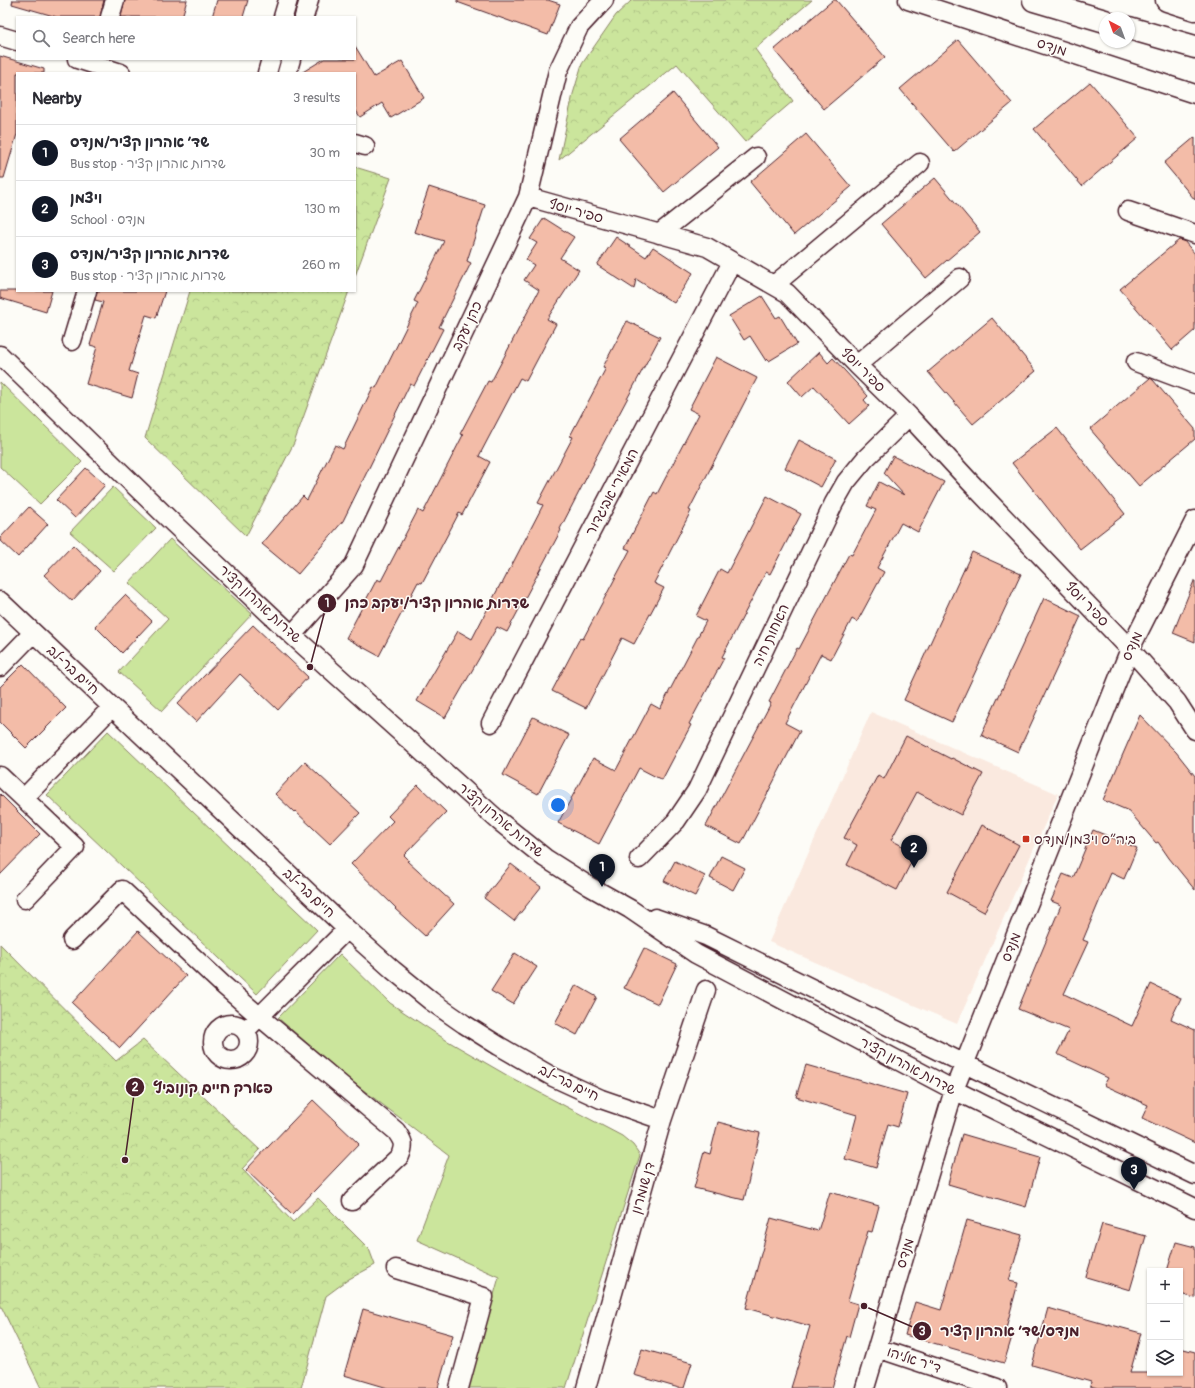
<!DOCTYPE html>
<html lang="en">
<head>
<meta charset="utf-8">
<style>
  body { margin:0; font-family:Pangolin,"Playpen Sans Hebrew",sans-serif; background:#f7f7f7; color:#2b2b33 }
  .controls { position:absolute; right:12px; bottom:12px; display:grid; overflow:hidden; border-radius:0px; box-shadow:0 1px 3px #0004 }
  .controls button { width:36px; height:36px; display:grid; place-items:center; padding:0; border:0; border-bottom:1px solid #e1e1e2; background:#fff; color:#2b2b33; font:20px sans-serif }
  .compass { position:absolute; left:1099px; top:12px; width:36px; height:36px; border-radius:50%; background:#fff; box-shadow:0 1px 3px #0004; rotate:319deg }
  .you { position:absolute; left:558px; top:805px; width:14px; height:14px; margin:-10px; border:3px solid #fff; border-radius:50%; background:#1a73e8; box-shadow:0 0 0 6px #1a73e833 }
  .badge { display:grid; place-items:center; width:26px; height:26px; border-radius:50%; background:#111827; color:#fff; font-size:13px; font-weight:700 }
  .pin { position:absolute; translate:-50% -33px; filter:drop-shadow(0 1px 2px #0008) }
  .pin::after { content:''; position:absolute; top:21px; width:14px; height:12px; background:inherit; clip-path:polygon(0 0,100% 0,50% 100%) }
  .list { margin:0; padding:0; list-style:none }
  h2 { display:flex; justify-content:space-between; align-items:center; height:52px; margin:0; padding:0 16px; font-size:17px }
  h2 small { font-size:13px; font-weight:400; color:#7c7c81 }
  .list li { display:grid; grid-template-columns:26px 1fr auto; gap:12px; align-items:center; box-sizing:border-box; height:56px; padding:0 16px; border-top:1px solid #e1e1e2 }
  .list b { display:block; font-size:15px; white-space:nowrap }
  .list p { margin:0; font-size:13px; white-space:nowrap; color:#7c7c81 }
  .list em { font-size:13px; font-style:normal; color:#7c7c81 }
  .icon { flex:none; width:22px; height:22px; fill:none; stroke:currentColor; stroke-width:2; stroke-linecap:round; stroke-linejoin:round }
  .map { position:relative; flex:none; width:1195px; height:1388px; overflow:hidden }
  .search { position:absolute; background:#fff; box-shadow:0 1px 3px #0004; left:16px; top:16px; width:340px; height:44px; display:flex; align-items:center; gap:10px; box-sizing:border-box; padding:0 14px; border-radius:0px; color:#7c7c81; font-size:15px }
  .panel { position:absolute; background:#fff; box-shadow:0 1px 3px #0004; left:16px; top:72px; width:340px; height:220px; border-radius:0px }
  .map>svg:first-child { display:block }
</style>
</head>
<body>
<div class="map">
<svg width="1195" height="1388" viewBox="0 0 1195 1388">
  <defs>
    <pattern id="park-crowns" width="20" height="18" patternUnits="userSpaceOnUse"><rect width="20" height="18" fill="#cbe59c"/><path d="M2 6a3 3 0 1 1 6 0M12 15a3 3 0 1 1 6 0" fill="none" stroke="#b0c487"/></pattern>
  </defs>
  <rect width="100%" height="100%" fill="#fdfcf7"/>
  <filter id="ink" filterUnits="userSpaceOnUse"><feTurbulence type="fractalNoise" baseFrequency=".025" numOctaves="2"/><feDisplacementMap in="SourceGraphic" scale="8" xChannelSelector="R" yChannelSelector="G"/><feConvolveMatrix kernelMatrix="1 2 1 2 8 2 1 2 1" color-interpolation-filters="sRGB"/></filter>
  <g filter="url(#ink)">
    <path fill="#fae9df" d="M 871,712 L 1058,794 L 957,1024 L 769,942 Z"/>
    <path fill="#cbe59c" stroke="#8a8264" d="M 0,382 L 82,462 L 40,504 L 0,467 Z
      M 113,487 L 156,528 L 114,571 L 70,532 Z
      M 170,539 L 252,614 L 162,711 L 119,672 L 168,619 L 129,583 Z
      M 108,731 L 317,930 L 257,994 L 47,795 Z
      M 340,954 L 390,1003 L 446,1040 L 510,1077 L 622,1136 L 633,1145 L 640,1155 L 566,1388 L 468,1388 L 499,1277 L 417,1240 L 449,1155 L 350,1080 L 278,1018 Z"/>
    <path fill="url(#park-crowns)" stroke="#8a8264" d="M 632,0 L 812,0 L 755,49 L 793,101 L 745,142 L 677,64 L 559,160 L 573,94 L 582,64 L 616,15 Z
      M 355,167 L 391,178 L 355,276 Z
      M 190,291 L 349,291 L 294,443 L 246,536 L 145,438 Z
      M 0,944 L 116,1061 L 143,1040 L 260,1150 L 242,1169 L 293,1222 L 318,1198 L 369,1249 L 375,1265 L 349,1279 L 326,1296 L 301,1388 L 41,1388 L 0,1304 Z"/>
    <path fill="#f3bca8" stroke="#4a1f2b" d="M 13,0 L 104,0 L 100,17 L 57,17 L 12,4 Z
      M 125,0 L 187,0 L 182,17 L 121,17 Z
      M 217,0 L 248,0 L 243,17 L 212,17 Z
      M 457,0 L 548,0 L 560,4 L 548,35 L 457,2 Z
      M 833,0 L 836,0 L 885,57 L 824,109 L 774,50 Z
      M 958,40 L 1012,103 L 954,152 L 900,89 Z
      M 355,46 L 374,77 L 402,61 L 424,98 L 391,118 L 382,103 L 360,117 L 355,109 L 355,73 L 301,73 L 324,59 L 355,59 Z
      M 0,56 L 44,69 L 44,73 L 17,73 L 17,134 L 4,178 L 0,178 Z
      M 1090,82 L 1138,138 L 1082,186 L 1034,129 Z
      M 673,93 L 718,147 L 664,192 L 619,139 Z
      M 806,134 L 851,187 L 794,235 L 750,182 Z
      M 1195,137 L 1195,200 L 1164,163 Z
      M 935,178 L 980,232 L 926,278 L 881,224 Z
      M 429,187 L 485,205 L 467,261 L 471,263 L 439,327 L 443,329 L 414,386 L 410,384 L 343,521 L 298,574 L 262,544 L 303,496 L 307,500 L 335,445 L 343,449 L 373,387 L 376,388 L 418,303 L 414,301 L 444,241 L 414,232 Z
      M 544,218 L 574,237 L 560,258 L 579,270 L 547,319 L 556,324 L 526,381 L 520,378 L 479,456 L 490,462 L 462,515 L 459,513 L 422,583 L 418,582 L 379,656 L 346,638 L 377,579 L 381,581 L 418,510 L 423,513 L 463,435 L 460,434 L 488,381 L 491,382 L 539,290 L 524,280 L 534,265 L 526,260 L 537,243 L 530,239 Z
      M 616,237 L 646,257 L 653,247 L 693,273 L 674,303 L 636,279 L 634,289 L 597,265 Z
      M 1179,240 L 1184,241 L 1195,254 L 1195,330 L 1172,350 L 1120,289 Z
      M 0,291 L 52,291 L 46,312 L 0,298 Z
      M 97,291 L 165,291 L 156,318 L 146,315 L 129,371 L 138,374 L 132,398 L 86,384 L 97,347 L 90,345 L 103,302 L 95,300 Z
      M 762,296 L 776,318 L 780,316 L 797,344 L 769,361 L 767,359 L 766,361 L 750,336 L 744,340 L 729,316 Z
      M 992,318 L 1036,371 L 973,424 L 928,372 Z
      M 627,321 L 660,337 L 593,463 L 594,463 L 560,529 L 561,530 L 507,632 L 497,627 L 445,718 L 417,701 L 458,631 L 472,639 L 501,583 L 502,584 L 543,505 L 538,503 L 573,437 L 570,436 L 606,368 L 603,367 Z
      M 819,352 L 828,363 L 833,358 L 868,396 L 864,400 L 869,406 L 849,424 L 814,386 L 802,397 L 788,381 Z
      M 716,357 L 757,378 L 689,510 L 691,511 L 654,583 L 664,588 L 634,644 L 622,638 L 586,708 L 552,691 L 580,638 L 583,639 L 630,550 L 625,548 L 654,492 L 657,494 L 699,414 L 689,409 Z
      M 1150,378 L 1153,380 L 1195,429 L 1195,439 L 1139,486 L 1090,429 Z
      M 1057,428 L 1125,514 L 1080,549 L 1012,463 Z
      M 799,440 L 836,459 L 821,487 L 785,468 Z
      M 893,456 L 944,482 L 918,532 L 901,523 L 877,568 L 884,572 L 857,622 L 852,619 L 831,659 L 821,654 L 785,723 L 800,731 L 741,844 L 706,826 L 771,703 L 769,702 L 797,648 L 799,649 L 849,554 L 852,555 L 876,510 L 867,506 L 879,482 L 904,495 L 884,473 Z
      M 86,468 L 105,485 L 75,518 L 56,500 Z
      M 767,496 L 801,514 L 770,574 L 766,572 L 722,657 L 724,658 L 689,724 L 691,725 L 662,780 L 639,768 L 599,844 L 558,823 L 593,758 L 616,770 L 651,704 L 660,709 L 706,621 L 696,616 L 720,569 L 727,573 Z
      M 29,507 L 48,524 L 18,557 L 0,540 L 0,538 Z
      M 73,545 L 100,571 L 72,601 L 44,575 Z
      M 972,552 L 1021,574 L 952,722 L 904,700 Z
      M 1194,581 L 1195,581 L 1195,642 L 1173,633 Z
      M 125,595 L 152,621 L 122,653 L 95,626 Z
      M 1044,598 L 1081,616 L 1018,752 L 981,735 Z
      M 253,625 L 308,677 L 278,710 L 240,674 L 196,722 L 177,704 Z
      M 23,664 L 66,708 L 26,748 L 0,722 L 0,687 Z
      M 1140,715 L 1176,752 L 1195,776 L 1195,890 L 1169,858 L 1158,842 L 1156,843 L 1129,811 L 1103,800 Z
      M 533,717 L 569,735 L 538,794 L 503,775 Z
      M 906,736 L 951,759 L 952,758 L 983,774 L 961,815 L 917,792 L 891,840 L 916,853 L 897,890 L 847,865 L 857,845 L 844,838 L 878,775 L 884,779 Z
      M 305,762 L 360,813 L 330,844 L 295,811 L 294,812 L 275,794 Z
      M 418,785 L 446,812 L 404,855 L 409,860 L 407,861 L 454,904 L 425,936 L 395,909 L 396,908 L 351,864 L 393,821 L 388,816 Z
      M 0,794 L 40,834 L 0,875 Z
      M 982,825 L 1019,845 L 984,912 L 947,892 Z
      M 1093,830 L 1137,848 L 1124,879 L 1111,873 L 1083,940 L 1088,942 L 1064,994 L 1132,1026 L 1151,984 L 1181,998 L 1171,1019 L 1195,1030 L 1195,1143 L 1142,1118 L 1148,1105 L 1104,1085 L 1108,1078 L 1057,1054 L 1069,1030 L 1018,1009 L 1061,905 L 1051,901 L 1063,874 L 1073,878 Z
      M 721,856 L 745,868 L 733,890 L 710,878 Z
      M 675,861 L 705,876 L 695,896 L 664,881 Z
      M 511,864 L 541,887 L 514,921 L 484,898 Z
      M 138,931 L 186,976 L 120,1048 L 72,1003 Z
      M 644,948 L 677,964 L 658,1004 L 624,988 Z
      M 515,953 L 537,967 L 513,1004 L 491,991 Z
      M 576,985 L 597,997 L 577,1035 L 555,1023 Z
      M 806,1065 L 907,1094 L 898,1127 L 888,1124 L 876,1168 L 845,1159 L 857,1115 L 796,1097 Z
      M 313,1100 L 359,1144 L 292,1214 L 246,1170 Z
      M 718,1122 L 760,1133 L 744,1200 L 694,1188 L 704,1152 L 710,1154 Z
      M 962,1134 L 1040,1157 L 1026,1207 L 948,1184 Z
      M 830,1192 L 879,1206 L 872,1232 L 868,1231 L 848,1301 L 858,1304 L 849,1337 L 847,1336 L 832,1388 L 791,1388 L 810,1326 L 746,1308 L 771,1218 L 818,1231 Z
      M 967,1220 L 1022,1235 L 1009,1281 L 1018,1283 L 1006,1328 L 1014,1330 L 1004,1363 L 905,1335 L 915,1302 L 941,1310 Z
      M 1102,1224 L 1146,1236 L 1130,1290 L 1086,1277 Z
      M 1176,1242 L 1195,1247 L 1195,1298 L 1180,1294 L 1180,1271 L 1167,1271 Z
      M 1048,1308 L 1108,1325 L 1108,1324 L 1141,1333 L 1130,1373 L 1180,1373 L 1180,1348 L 1195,1352 L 1195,1388 L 1098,1388 L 1090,1386 L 1091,1382 L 1032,1365 Z
      M 363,1309 L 453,1335 L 438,1388 L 388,1388 L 344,1375 Z
      M 642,1349 L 692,1363 L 684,1388 L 679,1388 L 634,1375 Z"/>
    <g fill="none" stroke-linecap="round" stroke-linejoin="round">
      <g stroke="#4a1f2b" stroke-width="21">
        <path id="minor" d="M 908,0 L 1195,94
          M 110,17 L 115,0
          M 283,17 L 288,0
          M 304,17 L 309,0
          M 0,36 L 17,41
          M 77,59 L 121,73
          M 267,73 L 271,59
          M 287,73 L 291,59
          M 355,143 L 365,146
          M 528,197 L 707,247 L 787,293 L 857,365 L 909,416 L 970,482 L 1130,649 L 1177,702 L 1195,730
          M 1128,211 L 1195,234
          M 659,234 L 756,157
          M 774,285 L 920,163
          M 72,341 L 87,291
          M 0,355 L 173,523 L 292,635 L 499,821 L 545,858 L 589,886 L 630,909 L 696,954 L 954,1090 L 1195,1208
          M 1136,362 L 1195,384
          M 857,365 L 960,278
          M 0,601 L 347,929 L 393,970 L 431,1001 L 464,1024 L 499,1046 L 553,1077 L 601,1099 L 662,1120
          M 292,635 L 354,565 L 528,197 L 558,71 L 579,27 L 604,0
          M 0,667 L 33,633
          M 491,723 L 732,262
          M 0,776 L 75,847 L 25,899
          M 24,798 L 112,707
          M 639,859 L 676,821 L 697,790 L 834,503 L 846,482 L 865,459 L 909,416
          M 655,918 L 706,936 L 965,1064 L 1195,1175
          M 72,940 L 122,890 L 222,984 L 260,1017 L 396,1131 C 403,1141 405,1144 400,1156 L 352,1201
          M213 1042a18 18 0 1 1 36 0a18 18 0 1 1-36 0Z
          M 245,1031 L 347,929
          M 396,1269 L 484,1297 L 459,1388
          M 877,1348 L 997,1388
          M 586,1388 L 662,1120 L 706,990
          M 865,1388 L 954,1090 L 1130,649 L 1195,520"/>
      </g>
      <g stroke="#4a1f2b" stroke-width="25">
        <path id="major" d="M 1034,0 L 1105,21
          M 1167,0 L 1195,9
          M 1129,28 L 1195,47"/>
      </g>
      <use href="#minor" stroke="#fdfcf7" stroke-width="18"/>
      <use href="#major" stroke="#fdfcf7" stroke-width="22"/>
    </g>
  </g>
  <rect fill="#c8321e" stroke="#fdfcf7" stroke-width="1.5" x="1022" y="835" width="8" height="8" rx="2"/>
  <g text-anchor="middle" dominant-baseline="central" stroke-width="3" stroke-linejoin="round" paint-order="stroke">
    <g font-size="14" fill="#4a1f2b" stroke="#fdfcf7">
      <text transform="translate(1052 47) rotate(18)">מנדס</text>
      <text transform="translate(576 211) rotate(16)">ספיר יוסף</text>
      <text transform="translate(467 326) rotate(-65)">כהן יעקב</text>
      <text transform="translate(863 370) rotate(45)">ספיר יוסף</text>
      <text transform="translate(612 492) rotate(-62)">המאירי אביגדור</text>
      <text transform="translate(260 604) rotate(43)">שדרות אהרון קציר</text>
      <text transform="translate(1087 604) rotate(46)">ספיר יוסף</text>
      <text transform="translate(771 635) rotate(-65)">האחות חיה</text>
      <text transform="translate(1132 646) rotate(-65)">מנדס</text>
      <text transform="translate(73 670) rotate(43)">חיים בר-לב</text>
      <text transform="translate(501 820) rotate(40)">שדרות אהרון קציר</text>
      <text transform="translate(309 893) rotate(43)">חיים בר-לב</text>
      <text transform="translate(1011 947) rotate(-68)">מנדס</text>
      <text transform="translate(908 1066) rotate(28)">שדרות אהרון קציר</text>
      <text transform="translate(569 1083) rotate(26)">חיים בר-לב</text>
      <text transform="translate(643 1188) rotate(-74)">דן שומרון</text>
      <text transform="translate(905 1253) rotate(-73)">מנדס</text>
      <text transform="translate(914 1360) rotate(18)">ד"ר אליהו</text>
    </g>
    <g font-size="14" fill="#4a1f2b" stroke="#fdfcf7" text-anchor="start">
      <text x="1034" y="839">ביה״ס ויצמן/מנדס</text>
    </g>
  </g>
  <path fill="none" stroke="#4a1f2b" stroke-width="1.5" d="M310 667L327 603M125 1160L135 1087M864 1306L922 1331"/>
  <g fill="#4a1f2b" stroke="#fdfcf7" stroke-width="1.5">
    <circle cx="310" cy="667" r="4"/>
    <circle cx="125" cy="1160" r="4"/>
    <circle cx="864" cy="1306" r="4"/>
    <circle cx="327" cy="603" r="10"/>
    <circle cx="135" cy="1087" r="10"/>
    <circle cx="922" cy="1331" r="10"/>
  </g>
  <g font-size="12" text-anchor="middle" font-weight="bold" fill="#fff">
    <text x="327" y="607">1</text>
    <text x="135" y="1091">2</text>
    <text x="922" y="1335">3</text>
  </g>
  <g font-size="15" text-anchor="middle" font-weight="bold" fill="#4a1f2b" stroke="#fdfcf7" stroke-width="3" stroke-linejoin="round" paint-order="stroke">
    <text x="437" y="608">שדרות אהרון קציר/יעקב כהן</text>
    <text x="213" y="1093">פארק חיים קונוביץ</text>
    <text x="1010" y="1336">מנדס/שד׳ אהרון קציר</text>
  </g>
</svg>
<div class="controls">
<button>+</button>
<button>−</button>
<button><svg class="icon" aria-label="layers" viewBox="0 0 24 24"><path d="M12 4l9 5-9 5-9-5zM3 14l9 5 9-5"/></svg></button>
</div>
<svg class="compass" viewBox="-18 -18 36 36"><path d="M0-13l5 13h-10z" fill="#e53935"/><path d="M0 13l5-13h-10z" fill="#7c7c81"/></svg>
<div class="you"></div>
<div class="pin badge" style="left:602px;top:887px">1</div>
<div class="pin badge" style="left:914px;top:868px">2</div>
<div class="pin badge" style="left:1134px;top:1190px">3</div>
<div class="search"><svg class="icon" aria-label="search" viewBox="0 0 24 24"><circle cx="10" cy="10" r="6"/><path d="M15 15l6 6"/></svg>Search here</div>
<section class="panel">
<h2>Nearby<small>3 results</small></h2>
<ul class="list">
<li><span class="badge">1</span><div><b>שד׳ אהרון קציר/מנדס</b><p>Bus stop · שדרות אהרון קציר</p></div><em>30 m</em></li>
<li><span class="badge">2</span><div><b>ויצמן</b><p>School · מנדס</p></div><em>130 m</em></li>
<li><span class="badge">3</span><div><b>שדרות אהרון קציר/מנדס</b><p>Bus stop · שדרות אהרון קציר</p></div><em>260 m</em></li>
</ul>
</section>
</div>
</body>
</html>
